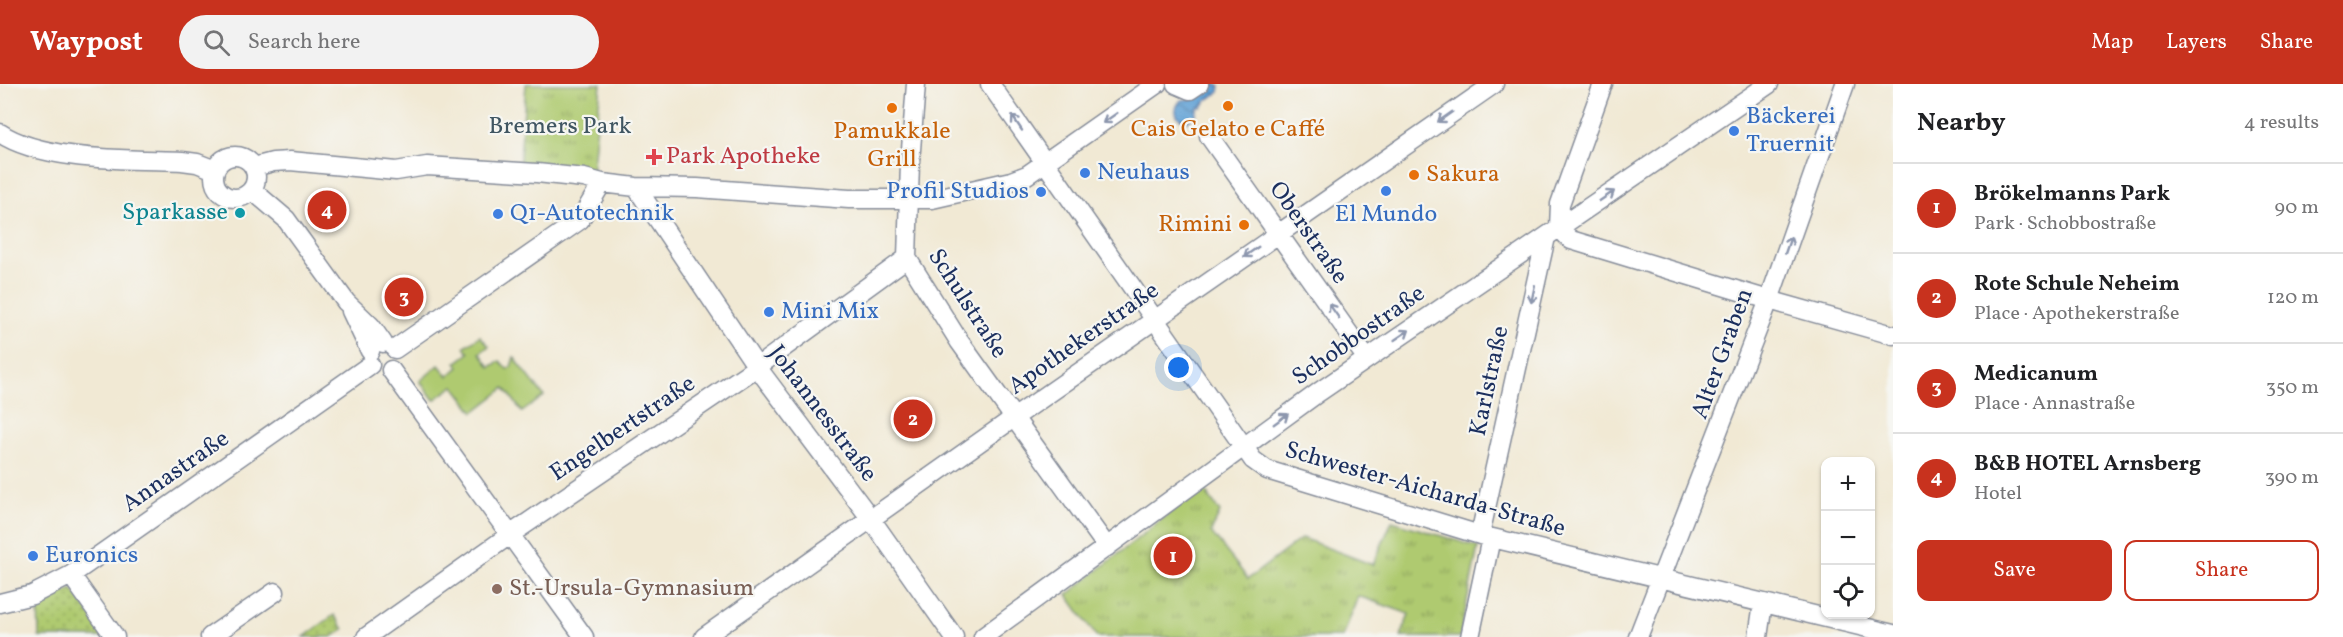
<!DOCTYPE html>
<html lang="en">
<head>
<meta charset="utf-8">
<style>
  body { margin:0; font-family:Vollkorn,serif; background:#f2f2f2; color:#202124 }
  .controls { position:absolute; right:18px; bottom:18px; display:grid; overflow:hidden; border-radius:12px; box-shadow:0 2px 4px #0004 }
  .controls button { width:54px; height:54px; display:grid; place-items:center; padding:0; border:0; border-bottom:2px solid #e0e0e0; background:#fff; color:#202124; font:30px sans-serif }
  .you { position:absolute; left:1179px; top:284px; width:21px; height:21px; margin:-15px; border:4px solid #fff; border-radius:50%; background:#1a73e8; box-shadow:0 0 0 9px #1a73e833 }
  .badge { display:grid; place-items:center; width:39px; height:39px; border-radius:50%; background:#c8321e; color:#fff; font-size:20px; font-weight:700 }
  .pin { position:absolute; translate:-50% -50%; border:3px solid #fff; box-shadow:0 2px 6px #0006 }
  .list { margin:0; padding:0; list-style:none }
  h2 { display:flex; justify-content:space-between; align-items:center; height:78px; margin:0; padding:0 24px; font-size:26px }
  h2 small { font-size:20px; font-weight:400; color:#757577 }
  .list li { display:grid; grid-template-columns:39px 1fr auto; gap:18px; align-items:center; box-sizing:border-box; height:90px; padding:0 24px; border-top:2px solid #e0e0e0 }
  .list b { display:block; font-size:22px; white-space:nowrap }
  .list p { margin:0; font-size:20px; white-space:nowrap; color:#757577 }
  .list em { font-size:20px; font-style:normal; color:#757577 }
  .actions { display:flex; gap:12px; padding:18px 24px }
  .actions a { flex:1; padding:14px 0; border:2px solid #c8321e; border-radius:12px; text-align:center; font-size:21px; color:#c8321e }
  .actions .main { background:#c8321e; color:#fff }
  .icon { flex:none; width:33px; height:33px; fill:none; stroke:currentColor; stroke-width:2; stroke-linecap:round; stroke-linejoin:round }
  .map { position:relative; flex:none; width:1893px; height:553px; overflow:hidden }
  header { display:flex; align-items:center; gap:36px; box-sizing:border-box; height:84px; padding:0 30px; background:#c8321e; color:#fff }
  header strong { font-size:28px }
  nav { display:flex; gap:33px; margin-inline-start:auto; font-size:21px }
  .search { width:420px; height:54px; background:#f2f2f2; display:flex; align-items:center; gap:15px; box-sizing:border-box; padding:0 21px; border-radius:33px; color:#757577; font-size:22px }
  main { display:flex }
  aside { flex:1; background:#fff }
  .map>svg:first-child { display:block }
</style>
</head>
<body>
<header>
<strong>Waypost</strong>
<div class="search"><svg class="icon" aria-label="search" viewBox="0 0 24 24"><circle cx="10" cy="10" r="6"/><path d="M15 15l6 6"/></svg>Search here</div>
<nav><a>Map</a><a>Layers</a><a>Share</a></nav>
</header>
<main>
<div class="map">
<svg width="1893" height="553" viewBox="0 0 1893 553">
  <defs>
    <pattern id="grass-dots" width="8" height="8" patternUnits="userSpaceOnUse" patternTransform="scale(1.5)"><rect width="8" height="8" fill="#afca70"/><path d="M2 2h.1M6 6h.1" fill="none" stroke="#8ea45f" stroke-width="1.8" stroke-linecap="round"/></pattern>
    <pattern id="park-tufts" width="24" height="20" patternUnits="userSpaceOnUse" patternTransform="scale(1.5)"><rect width="24" height="20" fill="#afca70"/><path d="M3 7l-1-3M5 7V3M7 7l1-3M15 17l-1-3M17 17v-4M19 17l1-3" fill="none" stroke="#8ea45f"/></pattern>
    <pattern id="water-waves" width="16" height="10" patternUnits="userSpaceOnUse" patternTransform="scale(1.5)"><rect width="16" height="10" fill="#64a3d6"/><path d="M0 5q4-4 8 0t8 0" fill="none" stroke="#5285b1"/></pattern>
  </defs>
  <rect width="100%" height="100%" fill="#f6f6f2"/>
  <filter id="ink" filterUnits="userSpaceOnUse"><feTurbulence type="fractalNoise" baseFrequency=".0167" numOctaves="2"/><feDisplacementMap in="SourceGraphic" scale="12" xChannelSelector="R" yChannelSelector="G"/><feConvolveMatrix kernelMatrix="1 2 1 2 8 2 1 2 1" color-interpolation-filters="sRGB"/></filter>
  <filter id="wash" filterUnits="userSpaceOnUse"><feTurbulence type="fractalNoise" baseFrequency=".008" numOctaves="4" result="noise"/><feDisplacementMap in="SourceGraphic" scale="24" xChannelSelector="R" yChannelSelector="G"/><feGaussianBlur stdDeviation="1.35" result="paint"/><feColorMatrix in="noise" values="0 0 0 0 0 0 0 0 0 0 0 0 0 0 0 0 0 1.4 0 .05"/><feComposite in="paint" operator="in"/></filter>
  <g filter="url(#wash)">
    <rect width="100%" height="100%" fill="#f1e9d4"/>
    <path fill="url(#grass-dots)" stroke="#657c67" stroke-width="1.5" d="M 72,505 L 106,553 L 39,553 L 38,520 Z
      M 334,531 L 344,545 L 332,553 L 304,553 Z"/>
    <path fill="url(#park-tufts)" stroke="#657c67" stroke-width="1.5" d="M 526,0 L 601,0 L 592,91 L 519,86 Z
      M 1202,403 L 1220,428 L 1211,448 L 1248,495 L 1302,454 L 1373,481 L 1392,437 L 1478,463 L 1460,553 L 1401,553 L 1409,530 L 1358,512 L 1343,553 L 1097,553 L 1067,511 Z"/>
    <path fill="#afca70" stroke="#657c67" stroke-width="1.5" d="M 480,252 L 489,262 L 480,269 L 490,283 L 500,277 L 507,285 L 511,283 L 514,273 L 544,312 L 522,328 L 505,304 L 474,328 L 454,302 L 434,316 L 420,297 L 439,281 L 448,292 L 459,283 L 456,279 L 469,269 L 464,263 Z"/>
    <path fill="url(#water-waves)" stroke="#40699a" stroke-width="1.5" d="M 1214,0 L 1220,2 L 1219,8 L 1206,17 L 1202,23 L 1198,23 L 1195,33 L 1186,38 C 1174,33 1173,25 1181,16 C 1196,15 1204,10 1214,0 Z"/>
  </g>
  <g filter="url(#ink)">
    <g fill="none" stroke-linecap="round" stroke-linejoin="round">
      <g stroke="#868c99" stroke-width="21">
        <path id="minor" d="M 916,0 L 910,79 L 907,174 L 959,257 L 1107,463
          M 990,0 L 1253,376 L 1267,386 L 1480,451 L 1893,550
          M 1176,0 L 1190,6 L 1199,0
          M 0,49 C 43,78 131,75 182,77 L 197,79 L 215,86
          M 1209,52 L 1367,275
          M214 93a21 21 0 1 1 42 0a21 21 0 1 1-42 0Z
          M 254,83 L 273,78 L 290,77 L 396,87 L 427,82 L 537,89 L 584,94 L 602,99 L 636,103 L 697,104 L 849,115 L 932,115 L 1011,97 L 1027,91 L 1157,0
          M 636,103 L 757,283 L 871,435 L 954,553
          M 252,106 L 286,135 L 346,218 L 371,242 L 383,259
          M 1559,144 L 1571,156 L 1769,216 L 1893,251
          M 1559,144 L 1560,120 L 1603,0
          M 351,227 L 370,267
          M 395,265 L 580,136 L 602,99
          M 391,286 L 584,553
          M 1480,451 L 1546,153
          M 71,491 L 115,553
          M 0,519 L 32,511 L 71,491 L 370,281
          M 210,553 L 275,508
          M 366,553 L 511,450 L 757,283 L 907,174
          M 704,553 L 1015,333 L 1494,0
          M 983,553 L 1319,308 L 1769,0
          M 1470,553 L 1491,454
          M 1638,553 L 1769,216 L 1845,0
          M 1758,553 L 1763,519"/>
      </g>
      <use href="#minor" stroke="#fff" stroke-width="18"/>
    </g>
    <defs><path id="oneway-shaft" d="M-6 0H5M1.5-3L5.5 0L1.5 3" fill="none" stroke-width="1.6" stroke-linecap="round" stroke-linejoin="round" transform="scale(1.5)"/></defs>
    <g stroke="#8d97ae">
      <use href="#oneway-shaft" transform="translate(1445 33) rotate(145)"/>
      <use href="#oneway-shaft" transform="translate(1110 34) rotate(145)"/>
      <use href="#oneway-shaft" transform="translate(1017 39) rotate(-124)"/>
      <use href="#oneway-shaft" transform="translate(1607 112) rotate(-34)"/>
      <use href="#oneway-shaft" transform="translate(1788 161) rotate(-71)"/>
      <use href="#oneway-shaft" transform="translate(1251 168) rotate(145)"/>
      <use href="#oneway-shaft" transform="translate(1533 210) rotate(102)"/>
      <use href="#oneway-shaft" transform="translate(1334 227) rotate(-125)"/>
      <use href="#oneway-shaft" transform="translate(1402 251) rotate(-34)"/>
      <use href="#oneway-shaft" transform="translate(1281 335) rotate(-36)"/>
    </g>
  </g>
  <g fill="#e8710a" stroke="#f6f6f2" stroke-width="2">
    <circle cx="1228" cy="22" r="6"/>
    <circle cx="892" cy="24" r="6"/>
    <circle cx="1414" cy="91" r="6"/>
    <circle cx="1244" cy="141" r="6"/>
  </g>
  <g fill="#3f7fe0" stroke="#f6f6f2" stroke-width="2">
    <circle cx="1734" cy="47" r="6"/>
    <circle cx="1085" cy="89" r="6"/>
    <circle cx="1386" cy="107" r="6"/>
    <circle cx="1041" cy="108" r="6"/>
    <circle cx="498" cy="130" r="6"/>
    <circle cx="769" cy="228" r="6"/>
    <circle cx="33" cy="472" r="6"/>
  </g>
  <path fill="#e0444e" stroke="#f6f6f2" stroke-width="2" d="M651 64h6v6h6v6h-6v6h-6v-6h-6v-6h6z"/>
  <circle fill="#0f9aa8" stroke="#f6f6f2" stroke-width="2" cx="240" cy="129" r="6"/>
  <circle fill="#8d6e63" stroke="#f6f6f2" stroke-width="2" cx="497" cy="505" r="6"/>
  <g text-anchor="middle" dominant-baseline="central" stroke-width="4.5" stroke-linejoin="round" paint-order="stroke">
    <g font-size="24" fill="#366cbe" stroke="#f6f6f2" text-anchor="start">
      <text x="1746" y="33">Bäckerei<tspan x="1746" dy="28">Truernit</tspan></text>
      <text x="1097" y="89">Neuhaus</text>
      <text x="1029" y="108" text-anchor="end">Profil Studios</text>
      <text x="510" y="130">Q1-Autotechnik</text>
      <text x="1386" y="131" text-anchor="middle">El Mundo</text>
      <text x="781" y="228">Mini Mix</text>
      <text x="45" y="472">Euronics</text>
    </g>
    <g font-size="24" fill="#405662" stroke="#f6f6f2">
      <text x="560" y="43">Bremers Park</text>
    </g>
    <g font-size="24" fill="#c56008" stroke="#f6f6f2">
      <text x="1228" y="46">Cais Gelato e Caffé</text>
      <text x="892" y="48">Pamukkale<tspan x="892" dy="28">Grill</tspan></text>
      <text x="1426" y="91" text-anchor="start">Sakura</text>
      <text x="1232" y="141" text-anchor="end">Rimini</text>
    </g>
    <g font-size="24" fill="#be3a42" stroke="#f6f6f2" text-anchor="start">
      <text x="666" y="73">Park Apotheke</text>
    </g>
    <g font-size="24" fill="#0d838f" stroke="#f6f6f2" text-anchor="end">
      <text x="228" y="129">Sparkasse</text>
    </g>
    <g font-size="24" fill="#1b2f5e" stroke="#f6f6f2">
      <text transform="translate(1308 149) rotate(55)">Oberstraße</text>
      <text transform="translate(967 220) rotate(57)">Schulstraße</text>
      <text transform="translate(1359 252) rotate(-35)">Schobbostraße</text>
      <text transform="translate(1084 255) rotate(-35)">Apothekerstraße</text>
      <text transform="translate(1723 270) rotate(-70)">Alter Graben</text>
      <text transform="translate(1490 297) rotate(-78)">Karlstraße</text>
      <text transform="translate(822 330) rotate(53)">Johannesstraße</text>
      <text transform="translate(623 345) rotate(-34)">Engelbertstraße</text>
      <text transform="translate(176 388) rotate(-35)">Annastraße</text>
      <text transform="translate(1425 406) rotate(16)">Schwester-Aicharda-Straße</text>
    </g>
    <g font-size="24" fill="#785e54" stroke="#f6f6f2" text-anchor="start">
      <text x="509" y="505">St.-Ursula-Gymnasium</text>
    </g>
  </g>
</svg>
<div class="controls">
<button>+</button>
<button>−</button>
<button><svg class="icon" aria-label="locate" viewBox="0 0 24 24"><circle cx="12" cy="12" r="6"/><path d="M12 2v4M12 18v4M2 12h4M18 12h4"/></svg></button>
</div>
<div class="you"></div>
<div class="pin badge" style="left:1173px;top:472px">1</div>
<div class="pin badge" style="left:913px;top:335px">2</div>
<div class="pin badge" style="left:404px;top:213px">3</div>
<div class="pin badge" style="left:327px;top:126px">4</div>
</div>
<aside>
<h2>Nearby<small>4 results</small></h2>
<ul class="list">
<li><span class="badge">1</span><div><b>Brökelmanns Park</b><p>Park · Schobbostraße</p></div><em>90 m</em></li>
<li><span class="badge">2</span><div><b>Rote Schule Neheim</b><p>Place · Apothekerstraße</p></div><em>120 m</em></li>
<li><span class="badge">3</span><div><b>Medicanum</b><p>Place · Annastraße</p></div><em>350 m</em></li>
<li><span class="badge">4</span><div><b>B&amp;B HOTEL Arnsberg</b><p>Hotel</p></div><em>390 m</em></li>
</ul>
<div class="actions"><a class="main">Save</a><a>Share</a></div>
</aside>
</main>
</body>
</html>
